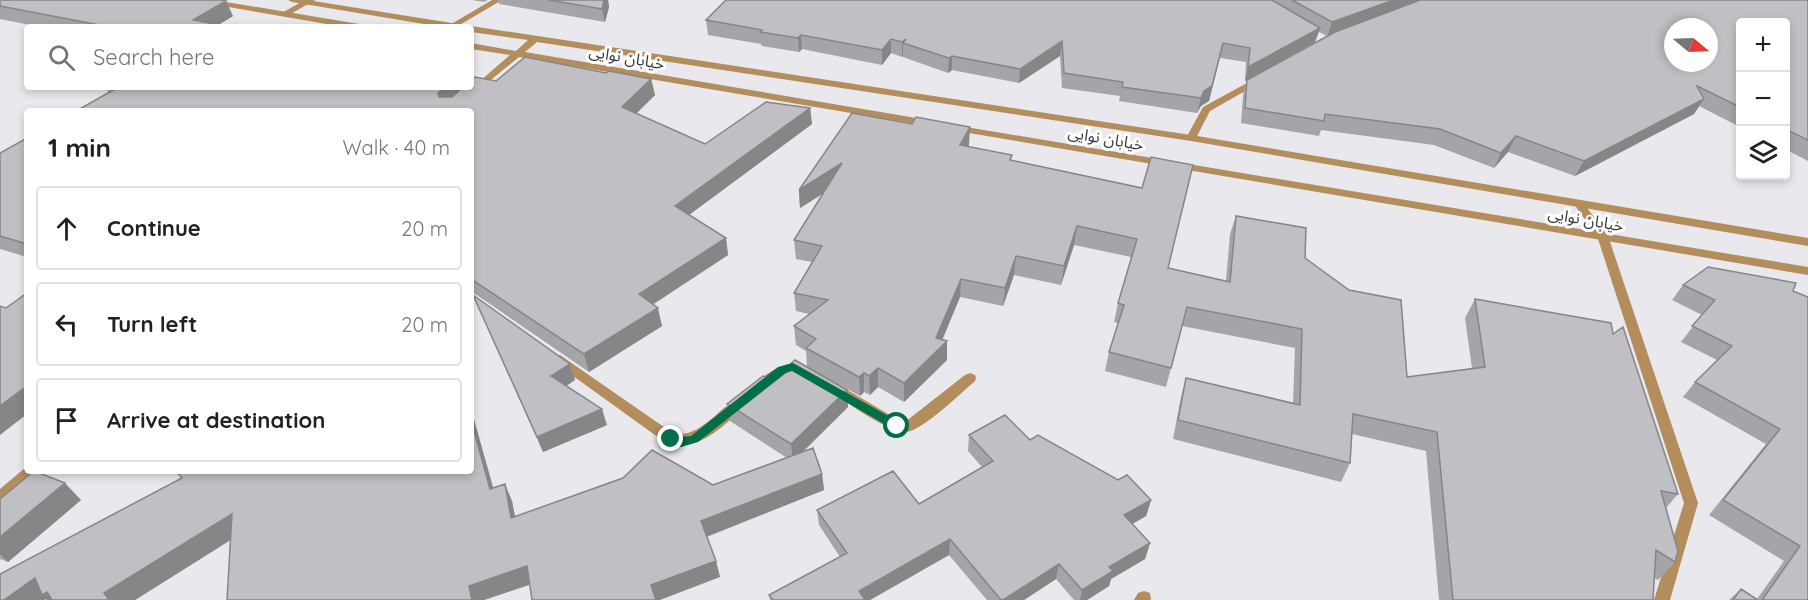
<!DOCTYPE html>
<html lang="en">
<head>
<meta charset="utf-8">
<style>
  body { margin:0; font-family:Quicksand,"Noto Sans Arabic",sans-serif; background:#f2f2f2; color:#202124 }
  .controls { position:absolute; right:18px; top:18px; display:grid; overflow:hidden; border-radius:6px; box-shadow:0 3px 9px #0003 }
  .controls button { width:54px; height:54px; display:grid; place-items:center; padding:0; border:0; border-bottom:2px solid #e0e0e0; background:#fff; color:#202124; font:30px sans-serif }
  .compass { position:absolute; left:1664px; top:18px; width:54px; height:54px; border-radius:50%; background:#fff; box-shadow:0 3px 9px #0003; rotate:109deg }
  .stop { position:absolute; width:18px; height:18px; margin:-14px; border:4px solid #006e46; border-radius:50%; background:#fff }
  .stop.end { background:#006e46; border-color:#fff; box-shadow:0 2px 6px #0008 }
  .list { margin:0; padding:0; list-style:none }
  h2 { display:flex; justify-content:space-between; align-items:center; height:78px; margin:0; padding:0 24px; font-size:26px }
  h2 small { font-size:20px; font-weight:400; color:#757577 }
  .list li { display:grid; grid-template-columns:39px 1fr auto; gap:18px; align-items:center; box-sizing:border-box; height:84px; margin:0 12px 12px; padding:0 12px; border:2px solid #e0e0e0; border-radius:6px }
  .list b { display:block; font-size:22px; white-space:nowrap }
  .list em { font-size:20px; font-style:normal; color:#757577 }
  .icon { flex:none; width:33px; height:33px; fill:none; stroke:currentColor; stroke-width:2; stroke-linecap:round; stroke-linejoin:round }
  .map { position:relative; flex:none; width:1808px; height:600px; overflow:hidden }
  .search { position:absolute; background:#fff; box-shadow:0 3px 9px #0003; left:24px; top:24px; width:450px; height:66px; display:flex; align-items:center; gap:15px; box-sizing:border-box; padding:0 21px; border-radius:6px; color:#757577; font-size:22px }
  .panel { position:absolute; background:#fff; box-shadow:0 3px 9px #0003; left:24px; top:108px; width:450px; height:366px; border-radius:6px }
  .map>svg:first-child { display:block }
</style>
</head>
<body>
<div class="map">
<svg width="1808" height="600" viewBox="0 0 1808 600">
  <rect width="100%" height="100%" fill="#e8e8ed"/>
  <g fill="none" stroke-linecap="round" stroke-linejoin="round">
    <path fill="#b38d5c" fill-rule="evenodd" d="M 305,0 L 315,0 L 287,16 L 280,14 Z"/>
    <path fill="#b38d5c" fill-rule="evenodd" d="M 492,0 L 502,0 L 456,27 L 448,26 Z
      M 1258,77 L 1263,80 L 1261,82 L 1210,111 L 1195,140 L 1187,140 L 1186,138 L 1203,107 Z
      M 1578,200 L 1582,201 L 1608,236 L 1698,503 L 1670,600 L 1654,600 L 1684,503 L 1597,236 L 1573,203 Z
      M 560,355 L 674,434 C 705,439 727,394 745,399 L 747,403 C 743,410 736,414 730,420 C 712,436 691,451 666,443 L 555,363 L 554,360 L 555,357 Z
      M 789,364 L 805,366 L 806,369 L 805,372 C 798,374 791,372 785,375 C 774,381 766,395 754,391 L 752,388 C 761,376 774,368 789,364 Z
      M 970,373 L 975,375 L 976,378 L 975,381 C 960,394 924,429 907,432 C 892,435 845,401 829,391 L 827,388 L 829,385 L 839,385 L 900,421 L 905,422 L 965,375 Z
      M 1144,591 L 1150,593 L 1151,600 L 1134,600 L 1138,593 Z"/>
    <path fill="#b38d5c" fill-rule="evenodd" d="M 195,0 L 214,0 L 359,24 L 363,27 L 344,27 L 199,2 Z
      M 288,0 L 307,0 L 458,24 L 462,27 L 442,27 L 292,2 Z
      M 471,26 L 1191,135 L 1808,238 L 1808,246 L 1191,141 L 537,42 L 525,52 L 928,120 L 933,123 L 928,126 L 519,57 L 476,92 L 473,91 L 473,87 L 510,55 L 471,49 L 471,43 L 516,51 L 528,40 L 471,32 L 471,27 L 469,27 Z
      M 954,125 L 1808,267 L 1808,275 L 951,130 L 951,126 Z
      M 26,467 L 27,471 L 38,471 L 36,475 L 5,501 L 0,503 L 0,489 Z"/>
  </g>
  <path fill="#a4a4a9" d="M 0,0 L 233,16 L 218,25 L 229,27 L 40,27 L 0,19 Z
    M 472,0 L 488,0 L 484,2 Z
    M 498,0 L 608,0 L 609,7 L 605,22 L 499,4 Z
    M 726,0 L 1808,0 L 1808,161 L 1785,149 L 1785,22 L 1740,22 L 1740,127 L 1699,106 L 1694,114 L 1575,176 L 1508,152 L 1494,168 L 1434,145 L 1321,130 L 1319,136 L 1241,123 L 1243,95 L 1247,80 L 1327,36 L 1319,32 L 1315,42 L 1245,81 L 1246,62 L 1220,58 L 1209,101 L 1201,106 L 1197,113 L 1119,101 L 1120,96 L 1062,88 L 1060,56 L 1019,83 L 952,70 L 948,73 L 903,57 L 903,56 L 902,57 L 891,53 L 882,65 L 802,49 L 799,52 L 762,46 L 761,44 L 708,35 L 706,20 Z
    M 606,73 L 651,79 L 655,95 L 636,113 L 705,144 L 810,108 L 812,124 L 689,215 L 726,238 L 728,255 L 653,304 L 662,326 L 589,372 L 471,291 L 471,111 L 109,93 L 105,87 L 471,87 L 496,81 Z
    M 27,138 L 27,257 L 0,249 L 0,153 Z
    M 969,145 L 968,147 L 1011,160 L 1142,188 L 1168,268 L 1226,281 L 1230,234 L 1236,216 L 1305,258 L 1407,377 L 1472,368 L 1465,318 L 1475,299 L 1613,334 L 1678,494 L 1666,508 L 1675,562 L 1658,580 L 1654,578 L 1653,600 L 1439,600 L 1426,451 L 1352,434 L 1350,463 L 1341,482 L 1173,439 L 1181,397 L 1186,378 L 1293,403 L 1295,348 L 1182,326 L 1166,387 L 1105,371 L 1109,352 L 1118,323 L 1114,322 L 1118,303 L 1131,257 L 1074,245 L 1061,285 L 1014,275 L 1003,306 L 960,297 L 942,340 L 947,341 L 947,360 L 904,402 L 878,387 L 870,395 L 864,392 L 860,396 L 816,372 L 847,390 L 848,407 L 803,452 L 822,474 L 824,490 L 707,537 L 716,561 L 720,577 L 530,584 L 484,600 L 230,540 L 135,600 L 47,600 L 46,599 L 44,600 L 0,600 L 182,478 L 471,471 L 471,409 L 493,488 L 512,501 L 515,516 L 713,485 L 787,458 L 730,421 L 727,404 L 772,380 L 807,367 L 806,351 L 796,345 L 794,326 L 809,314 L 796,311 L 794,293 L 812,262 L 796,259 L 794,240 L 823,194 L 800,208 L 799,190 Z
    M 1683,285 L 1793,291 L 1808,600 L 1729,600 L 1741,589 L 1757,599 L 1784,561 L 1709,515 L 1766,444 L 1683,397 L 1695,382 L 1717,360 L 1681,342 L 1702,315 L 1672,300 Z
    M 473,295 L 570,364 L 575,380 L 566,386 L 607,425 L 543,452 Z
    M 969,435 L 1030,440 L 1151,500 L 1146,516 L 1132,524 L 1150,543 L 1145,559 L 1111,579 L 1109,586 L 1087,600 L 1074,600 L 1056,579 L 1024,600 L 987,600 L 949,555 L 870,600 L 770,600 L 769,595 L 840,557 L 819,525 L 817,510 L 919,504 L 982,467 L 968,451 Z
    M 0,499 L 81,500 L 8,562 L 0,559 Z"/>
  <path fill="#868689" d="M 604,0 L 608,0 L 609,7 L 605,22 L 602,9 Z
    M 1394,0 L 1426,0 L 1327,37 L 1332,22 Z
    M 226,1 L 233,16 L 215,27 L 193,20 Z
    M 1320,28 L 1315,42 L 1245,81 L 1248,67 Z
    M 801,35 L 802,49 L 799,52 L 798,38 Z
    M 891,39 L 891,53 L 882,65 L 882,50 Z
    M 906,39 L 903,43 L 903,56 L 902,57 L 902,42 Z
    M 1062,41 L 1060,56 L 1019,83 L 1020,69 Z
    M 1223,43 L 1209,101 L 1201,106 L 1197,113 L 1201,98 Z
    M 952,56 L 952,70 L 948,73 L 949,58 Z
    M 651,79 L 655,95 L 626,124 L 622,107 Z
    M 445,87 L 465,87 L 444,109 L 438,93 Z
    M 1704,99 L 1694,114 L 1575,176 L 1584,161 Z
    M 810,108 L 812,124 L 678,223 L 675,206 Z
    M 970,127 L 969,145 L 959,163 L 960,145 Z
    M 1516,136 L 1508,152 L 1494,168 L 1501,153 Z
    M 842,163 L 842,181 L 800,208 L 799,190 Z
    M 1077,226 L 1074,245 L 1061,285 L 1064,266 Z
    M 726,238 L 728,255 L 643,311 L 639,294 Z
    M 1016,256 L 1014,275 L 1003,306 L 1005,288 Z
    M 961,279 L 960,297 L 938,350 L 947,341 L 947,360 L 904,402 L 904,383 L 936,338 Z
    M 658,308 L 662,326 L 589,372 L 584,354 Z
    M 570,364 L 575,380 L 557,392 L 551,376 Z
    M 878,368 L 878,387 L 870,395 L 869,376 Z
    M 864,373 L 864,392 L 860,396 L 859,377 Z
    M 27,386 L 27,414 L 0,435 L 0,406 Z
    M 847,390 L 848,407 L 793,461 L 791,444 Z
    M 471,409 L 498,505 L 490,489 L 471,420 Z
    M 602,409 L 607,425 L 543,452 L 537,437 Z
    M 822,474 L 824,490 L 705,537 L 701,521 Z
    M 65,483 L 81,500 L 8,562 L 0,554 L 0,537 Z
    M 505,484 L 512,501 L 518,534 L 511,518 Z
    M 1151,500 L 1146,516 L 1120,531 L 1124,515 Z
    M 232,514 L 245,531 L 135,600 L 109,600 L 104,593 Z
    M 950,539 L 949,555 L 870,600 L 859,600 L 859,591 Z
    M 1150,543 L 1145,559 L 1111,579 L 1109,586 L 1087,600 L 1080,600 L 1082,590 L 1109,567 Z
    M 716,561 L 720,577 L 660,600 L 656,600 L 651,585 Z
    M 1059,564 L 1056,579 L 1024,600 L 1003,600 Z
    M 527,566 L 535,583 L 484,600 L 472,600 L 469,586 Z
    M 35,578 L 56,600 L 47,600 L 46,599 L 44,600 L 4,600 Z"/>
  <path fill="#bfbfc4" stroke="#868689" stroke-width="1.5" fill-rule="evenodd" d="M 0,0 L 220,0 L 226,1 L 193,20 L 229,27 L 110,27 L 0,6 Z
    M 549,0 L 604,0 L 602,9 Z
    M 726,0 L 1272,0 L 1320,28 L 1248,67 L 1250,48 L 1223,43 L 1212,86 L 1204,91 L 1201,98 L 1122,87 L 1123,82 L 1064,73 L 1062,41 L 1020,69 L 952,56 L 949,58 L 903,43 L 906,39 L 902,42 L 891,39 L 882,50 L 801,35 L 798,38 L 760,32 L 762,30 L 706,20 Z
    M 1292,0 L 1394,0 L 1332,22 Z
    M 1420,0 L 1808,0 L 1808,140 L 1785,129 L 1785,22 L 1740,22 L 1740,107 L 1697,86 L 1704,99 L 1584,161 L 1516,136 L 1501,153 L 1440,129 L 1325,114 L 1324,121 L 1245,108 L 1247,80 L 1335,32 ZM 1673,27 L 1709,27 L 1709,63 L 1673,63 Z
    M 525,57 L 606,73 L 609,71 L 651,79 L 622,107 L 705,144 L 766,102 L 810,108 L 675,206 L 726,238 L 639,294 L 658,308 L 584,354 L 471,279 L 471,111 L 76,111 L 117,88 L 113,87 L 445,87 L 438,93 L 439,97 L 452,97 L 463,87 L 471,87 L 471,81 L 475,77 L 496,81 Z
    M 852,113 L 912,124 L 916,117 L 970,127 L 960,145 L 1012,155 L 1010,160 L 1142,188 L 1151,157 L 1193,165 L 1168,268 L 1230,282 L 1236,216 L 1306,228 L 1305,258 L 1349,290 L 1401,300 L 1407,377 L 1485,367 L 1475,299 L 1611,323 L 1613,334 L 1623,327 L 1678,494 L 1661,491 L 1678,551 L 1675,562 L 1656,550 L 1653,600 L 1453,600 L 1437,432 L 1353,414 L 1350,463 L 1178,420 L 1186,378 L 1300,405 L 1302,329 L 1187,307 L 1171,368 L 1109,352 L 1124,305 L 1118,303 L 1137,239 L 1077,226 L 1064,266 L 1016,256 L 1005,288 L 961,279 L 936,338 L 947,341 L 904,383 L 878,368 L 869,376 L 864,373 L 859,377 L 806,348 L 816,339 L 794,326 L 828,300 L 794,293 L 822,246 L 794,240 L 842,163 L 799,190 Z
    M 27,138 L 27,244 L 0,236 L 0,153 Z
    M 1708,267 L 1796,283 L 1793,291 L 1808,297 L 1808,600 L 1762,600 L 1800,546 L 1723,500 L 1780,429 L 1695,382 L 1732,346 L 1692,326 L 1715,300 L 1683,285 Z
    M 27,293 L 27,386 L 0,406 L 0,306 L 6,308 Z
    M 473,295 L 570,364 L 551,376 L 602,409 L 537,437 Z
    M 795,360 L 847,390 L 791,444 L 727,404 L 763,376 L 772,380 Z
    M 1005,415 L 1030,440 L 1038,435 L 1118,480 L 1127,475 L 1151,500 L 1124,515 L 1150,543 L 1109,567 L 1113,571 L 1082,590 L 1059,564 L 1003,600 L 1001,600 L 950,539 L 859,591 L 865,600 L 773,600 L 769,595 L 847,553 L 817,510 L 893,471 L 919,504 L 993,461 L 969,435 Z
    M 471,420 L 490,489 L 505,484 L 511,518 L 623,478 L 652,450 L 713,485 L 813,448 L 822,474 L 701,521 L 716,561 L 651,585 L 656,600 L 532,600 L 527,566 L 469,586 L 472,600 L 227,600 L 232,514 L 104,593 L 109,600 L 52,600 L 47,592 L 42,595 L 35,578 L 4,600 L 0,600 L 0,574 L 182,478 L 176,471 L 471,471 Z
    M 34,471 L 65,483 L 0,537 L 0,499 Z
    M 1741,589 L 1758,600 L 1733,600 Z"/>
  <path fill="#006e46" d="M 793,363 L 901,423 L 901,429 L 893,429 L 792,371 L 786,373 L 698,442 L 681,447 L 667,442 L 667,436 C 674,434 681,438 691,436 L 778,367 Z"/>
  <g text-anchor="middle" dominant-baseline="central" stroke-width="6" stroke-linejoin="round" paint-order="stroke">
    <g font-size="16" fill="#3a3a3c" stroke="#fff">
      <text transform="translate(627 57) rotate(10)">خیابان نوایی</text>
      <text transform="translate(1106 138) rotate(10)">خیابان نوایی</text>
      <text transform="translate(1586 219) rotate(10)">خیابان نوایی</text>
    </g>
  </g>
</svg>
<div class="controls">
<button>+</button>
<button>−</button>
<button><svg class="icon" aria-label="layers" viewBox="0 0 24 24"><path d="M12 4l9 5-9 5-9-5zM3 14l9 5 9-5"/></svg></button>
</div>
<svg class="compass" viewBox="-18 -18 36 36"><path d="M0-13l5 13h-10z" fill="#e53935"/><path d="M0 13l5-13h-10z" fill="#757577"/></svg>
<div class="stop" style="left:897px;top:426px"></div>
<div class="stop end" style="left:671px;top:439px"></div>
<div class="search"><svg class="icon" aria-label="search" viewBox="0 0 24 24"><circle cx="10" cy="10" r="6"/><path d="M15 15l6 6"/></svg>Search here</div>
<section class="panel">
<h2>1 min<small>Walk · 40 m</small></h2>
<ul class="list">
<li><svg class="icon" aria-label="ahead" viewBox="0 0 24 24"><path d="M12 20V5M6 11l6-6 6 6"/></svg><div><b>Continue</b></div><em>20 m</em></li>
<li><svg class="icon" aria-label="left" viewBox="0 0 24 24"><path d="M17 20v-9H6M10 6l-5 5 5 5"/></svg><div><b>Turn left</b></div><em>20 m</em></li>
<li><svg class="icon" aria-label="arrive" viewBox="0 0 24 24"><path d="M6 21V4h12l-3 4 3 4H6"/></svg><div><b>Arrive at destination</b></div></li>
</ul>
</section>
</div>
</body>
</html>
